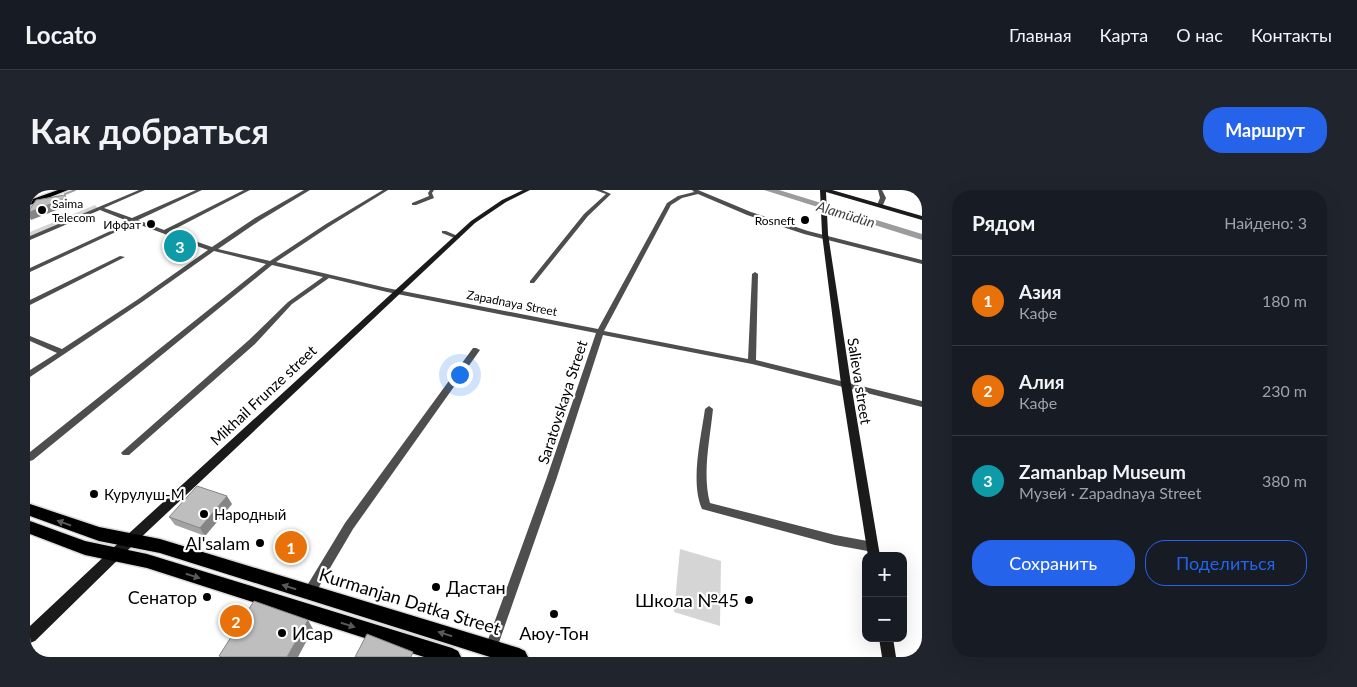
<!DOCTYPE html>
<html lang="ru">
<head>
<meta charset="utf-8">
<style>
  body { margin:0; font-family:Lato,sans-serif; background:#20242c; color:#f1f3f6 }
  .controls { position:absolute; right:15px; bottom:15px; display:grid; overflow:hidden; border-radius:10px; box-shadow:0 5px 20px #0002 }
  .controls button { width:45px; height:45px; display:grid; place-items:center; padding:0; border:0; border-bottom:1px solid #363941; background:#171b24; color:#f1f3f6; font:25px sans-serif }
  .you { position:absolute; left:429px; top:184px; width:18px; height:18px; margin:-12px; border:4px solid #fff; border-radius:50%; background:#1a73e8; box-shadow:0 0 0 8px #1a73e833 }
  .badge { display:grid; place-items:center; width:32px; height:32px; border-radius:50%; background:#2563eb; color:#fff; font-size:16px; font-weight:700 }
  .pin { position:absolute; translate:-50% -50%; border:2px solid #fff; box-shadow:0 1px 5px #0006 }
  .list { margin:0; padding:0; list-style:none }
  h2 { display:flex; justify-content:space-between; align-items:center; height:65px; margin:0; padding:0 20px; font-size:21px }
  h2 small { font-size:16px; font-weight:400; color:#9ea1a6 }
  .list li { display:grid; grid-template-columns:32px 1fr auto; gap:15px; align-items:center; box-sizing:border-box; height:90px; padding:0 20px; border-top:1px solid #363941 }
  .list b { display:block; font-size:19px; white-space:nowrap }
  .list p { margin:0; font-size:16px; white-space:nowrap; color:#9ea1a6 }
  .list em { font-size:16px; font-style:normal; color:#9ea1a6 }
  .actions { display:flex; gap:10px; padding:15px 20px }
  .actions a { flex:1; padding:11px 0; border:1px solid #2563eb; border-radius:20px; text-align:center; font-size:18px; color:#2563eb }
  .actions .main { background:#2563eb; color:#fff }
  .map { position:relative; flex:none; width:892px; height:467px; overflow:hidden; border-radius:20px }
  header { display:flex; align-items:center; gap:30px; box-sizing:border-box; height:70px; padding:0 25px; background:#171b24; border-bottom:1px solid #363941 }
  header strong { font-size:24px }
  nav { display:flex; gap:28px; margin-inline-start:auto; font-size:18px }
  .intro { display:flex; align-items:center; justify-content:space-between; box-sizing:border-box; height:120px; padding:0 30px }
  h1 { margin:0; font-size:35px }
  .button { padding:12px 22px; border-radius:20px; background:#2563eb; color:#fff; font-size:18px; font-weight:700 }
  main { display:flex; gap:30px; padding:0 30px }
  aside { flex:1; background:#171b24; border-radius:20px; box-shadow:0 5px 20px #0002 }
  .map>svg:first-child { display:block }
</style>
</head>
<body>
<header>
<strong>Locato</strong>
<nav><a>Главная</a><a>Карта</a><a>О нас</a><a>Контакты</a></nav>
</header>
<div class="intro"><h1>Как добраться</h1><a class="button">Маршрут</a></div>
<main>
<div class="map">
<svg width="892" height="467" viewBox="0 0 892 467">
  <rect width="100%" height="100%" fill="#fff"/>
  <path fill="#d5d5d5" d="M 65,15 L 68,18 L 0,46 L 0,42 Z
    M 650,359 L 691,371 L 690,436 L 644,422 Z"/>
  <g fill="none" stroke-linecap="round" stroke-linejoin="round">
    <path stroke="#9c9c9c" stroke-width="2" d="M 11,1 L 13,0
      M 35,4 L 45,0"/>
    <path fill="#9c9c9c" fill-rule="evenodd" d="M 734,0 L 749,0 L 892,44 L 892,50 Z"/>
    <g stroke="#dbdbdb" stroke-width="3">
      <path id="primary" d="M 28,0 L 38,0 L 0,15 L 0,10 Z
        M 0,314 L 69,337 L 130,349 L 489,458 L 495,461 L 498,467 L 460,467 L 130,363 L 69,351 L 0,326 Z
        M 0,331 L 55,351 L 117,364 L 422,458 L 428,461 L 431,467 L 394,467 L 117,378 L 55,365 L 0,344 Z"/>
    </g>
    <path fill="#4e4e4e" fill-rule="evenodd" d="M 109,0 L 115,0 L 74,18 L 102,28 L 166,0 L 172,0 L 108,30 L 134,40 L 214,0 L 220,0 L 139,42 L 182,57 L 225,28 L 274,0 L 280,0 L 229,31 L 188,59 L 240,71 L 296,34 L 353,0 L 358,0 L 300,36 L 246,72 L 357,98 L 568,139 L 637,13 L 648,6 L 664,2 L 662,0 L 668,0 L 721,22 L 778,41 L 892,70 L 892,74 L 774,44 L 717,25 L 668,4 L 652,8 L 641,15 L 574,141 L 718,169 L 722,84 L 725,82 L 728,84 L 726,170 L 892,211 L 892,217 L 722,174 L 573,145 L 526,290 L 467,458 L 465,462 L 461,464 L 457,462 L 455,458 L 516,290 L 566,143 L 357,102 L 299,88 L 262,114 L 225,154 L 99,265 L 93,265 L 91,263 L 93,261 L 219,150 L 258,112 L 293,87 L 242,75 L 3,270 L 0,271 L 0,262 L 236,74 L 184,61 L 112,112 L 0,187 L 0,180 L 27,163 L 0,151 L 0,146 L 32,159 L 107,110 L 178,60 L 105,33 L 0,82 L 0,78 L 100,32 L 70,20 L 0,50 L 0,46 Z
      M 400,0 L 404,0 L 402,3 L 404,8 L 386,15 L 382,15 L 382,13 L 399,6 L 398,3 Z
      M 565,0 L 572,0 L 581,4 L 558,26 L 504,93 L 500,93 L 500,91 L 554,24 L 576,4 Z
      M 848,0 L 852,0 L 856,8 L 853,15 L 850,17 L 847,15 L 850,8 Z
      M 412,41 L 416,41 L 430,47 L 427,49 L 412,43 Z
      M 90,66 L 95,67 L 0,115 L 0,110 Z
      M 443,158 L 446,158 L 450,160 L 323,339 L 283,407 L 279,408 L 275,407 L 273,403 L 275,399 L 315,333 Z
      M 679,216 L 683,219 C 680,249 672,284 680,313 L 805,345 L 843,352 L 847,354 L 848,357 L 847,360 L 843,362 L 805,355 L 672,319 C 660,292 671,248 675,219 Z"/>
    <path fill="#1b1b1b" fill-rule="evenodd" d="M 493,0 L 500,0 L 476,12 L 445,33 L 104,354 L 5,451 L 0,453 L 0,436 L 96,346 L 441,31 L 472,10 Z
      M 790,0 L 802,0 L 892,26 L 892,30 L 796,2 L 798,44 L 821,194 L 850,366 L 838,366 L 811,194 L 792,44 Z
      M 849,448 L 863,448 L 866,467 L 852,467 Z"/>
    <use href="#primary" fill="#000" fill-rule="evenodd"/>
  </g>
  <path fill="#a3a3a3" d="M 202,314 L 175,346 L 145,335 L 139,327 Z"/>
  <path fill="#858585" d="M 35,5 L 40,15 L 1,30 L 0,28 L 0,22 Z
    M 197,306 L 202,314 L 175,346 L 170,338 Z
    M 278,430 L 283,439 L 268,467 L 257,467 Z"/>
  <path fill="#bebebe" stroke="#858585" d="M 35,5 L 36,8 L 0,22 L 0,19 L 6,10 Z
    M 167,296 L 197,306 L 170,338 L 139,327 Z
    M 224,411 L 278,430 L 257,467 L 192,467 L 189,466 Z
    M 337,444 L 383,462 L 381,467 L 325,467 Z"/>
  <defs><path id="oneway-solid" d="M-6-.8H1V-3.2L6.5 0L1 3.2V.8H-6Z" transform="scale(1.25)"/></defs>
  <g fill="#595959">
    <use href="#oneway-solid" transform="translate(34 333) rotate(-161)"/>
    <use href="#oneway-solid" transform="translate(163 386) rotate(17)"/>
    <use href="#oneway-solid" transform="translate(259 397) rotate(-163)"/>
    <use href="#oneway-solid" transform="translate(318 435) rotate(17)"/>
    <use href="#oneway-solid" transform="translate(415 444) rotate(-163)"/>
  </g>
  <g fill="#000" stroke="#fff" stroke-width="2">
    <circle cx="12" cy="20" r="5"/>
    <circle cx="775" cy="30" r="5"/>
    <circle cx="121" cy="34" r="5"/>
    <circle cx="64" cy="304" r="5"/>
    <circle cx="174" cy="324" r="5"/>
    <circle cx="230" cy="353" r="5"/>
    <circle cx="406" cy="397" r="5"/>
    <circle cx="177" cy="407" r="5"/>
    <circle cx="719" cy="410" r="5"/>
    <circle cx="524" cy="424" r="5"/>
    <circle cx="252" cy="443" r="5"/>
  </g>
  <g text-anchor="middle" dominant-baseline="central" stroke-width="4.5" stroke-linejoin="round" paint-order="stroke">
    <g font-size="12" fill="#000" stroke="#fff" text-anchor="end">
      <text x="22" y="13" text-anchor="start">Saima<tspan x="22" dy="14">Telecom</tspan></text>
      <text x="765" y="30">Rosneft</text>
      <text x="111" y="34">Иффат</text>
    </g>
    <g font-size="12" fill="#000" stroke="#fff">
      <text transform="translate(482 113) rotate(11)">Zapadnaya Street</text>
    </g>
    <g font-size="14" font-style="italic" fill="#3d3d3d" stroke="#fff">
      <text transform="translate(816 24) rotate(17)">Alamüdün</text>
    </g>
    <g font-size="15" fill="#000" stroke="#fff">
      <text transform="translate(830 191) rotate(81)">Salieva street</text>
      <text transform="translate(233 205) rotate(-43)">Mikhail Frunze street</text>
      <text transform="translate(532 212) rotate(-72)">Saratovskaya Street</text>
    </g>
    <g font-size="15" fill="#000" stroke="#fff" text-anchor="start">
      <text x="74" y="304">Курулуш-М</text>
      <text x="184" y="324">Народный</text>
    </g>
    <g font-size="18" fill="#000" stroke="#fff" text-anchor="end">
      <text x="220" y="353">Al'salam</text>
      <text x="416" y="397" text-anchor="start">Дастан</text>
      <text x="167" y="407">Сенатор</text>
      <text x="709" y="410">Школа №45</text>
      <text x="262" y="443" text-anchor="start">Исар</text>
      <text x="524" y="443" text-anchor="middle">Аюу-Тон</text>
    </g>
    <g font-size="18" fill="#000" stroke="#fff">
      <text transform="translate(380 411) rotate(17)">Kurmanjan Datka Street</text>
    </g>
  </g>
</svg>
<div class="controls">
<button>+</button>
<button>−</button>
</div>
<div class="you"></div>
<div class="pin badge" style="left:261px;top:357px;background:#e8710a">1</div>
<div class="pin badge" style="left:206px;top:431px;background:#e8710a">2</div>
<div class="pin badge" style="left:150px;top:56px;background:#0f9aa8">3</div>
</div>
<aside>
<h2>Рядом<small>Найдено: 3</small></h2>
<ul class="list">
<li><span class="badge" style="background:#e8710a">1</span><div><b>Азия</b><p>Кафе</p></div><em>180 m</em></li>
<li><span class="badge" style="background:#e8710a">2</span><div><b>Алия</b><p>Кафе</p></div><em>230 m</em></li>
<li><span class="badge" style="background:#0f9aa8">3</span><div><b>Zamanbap Museum</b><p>Музей · Zapadnaya Street</p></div><em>380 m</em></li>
</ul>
<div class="actions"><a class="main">Сохранить</a><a>Поделиться</a></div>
</aside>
</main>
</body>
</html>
